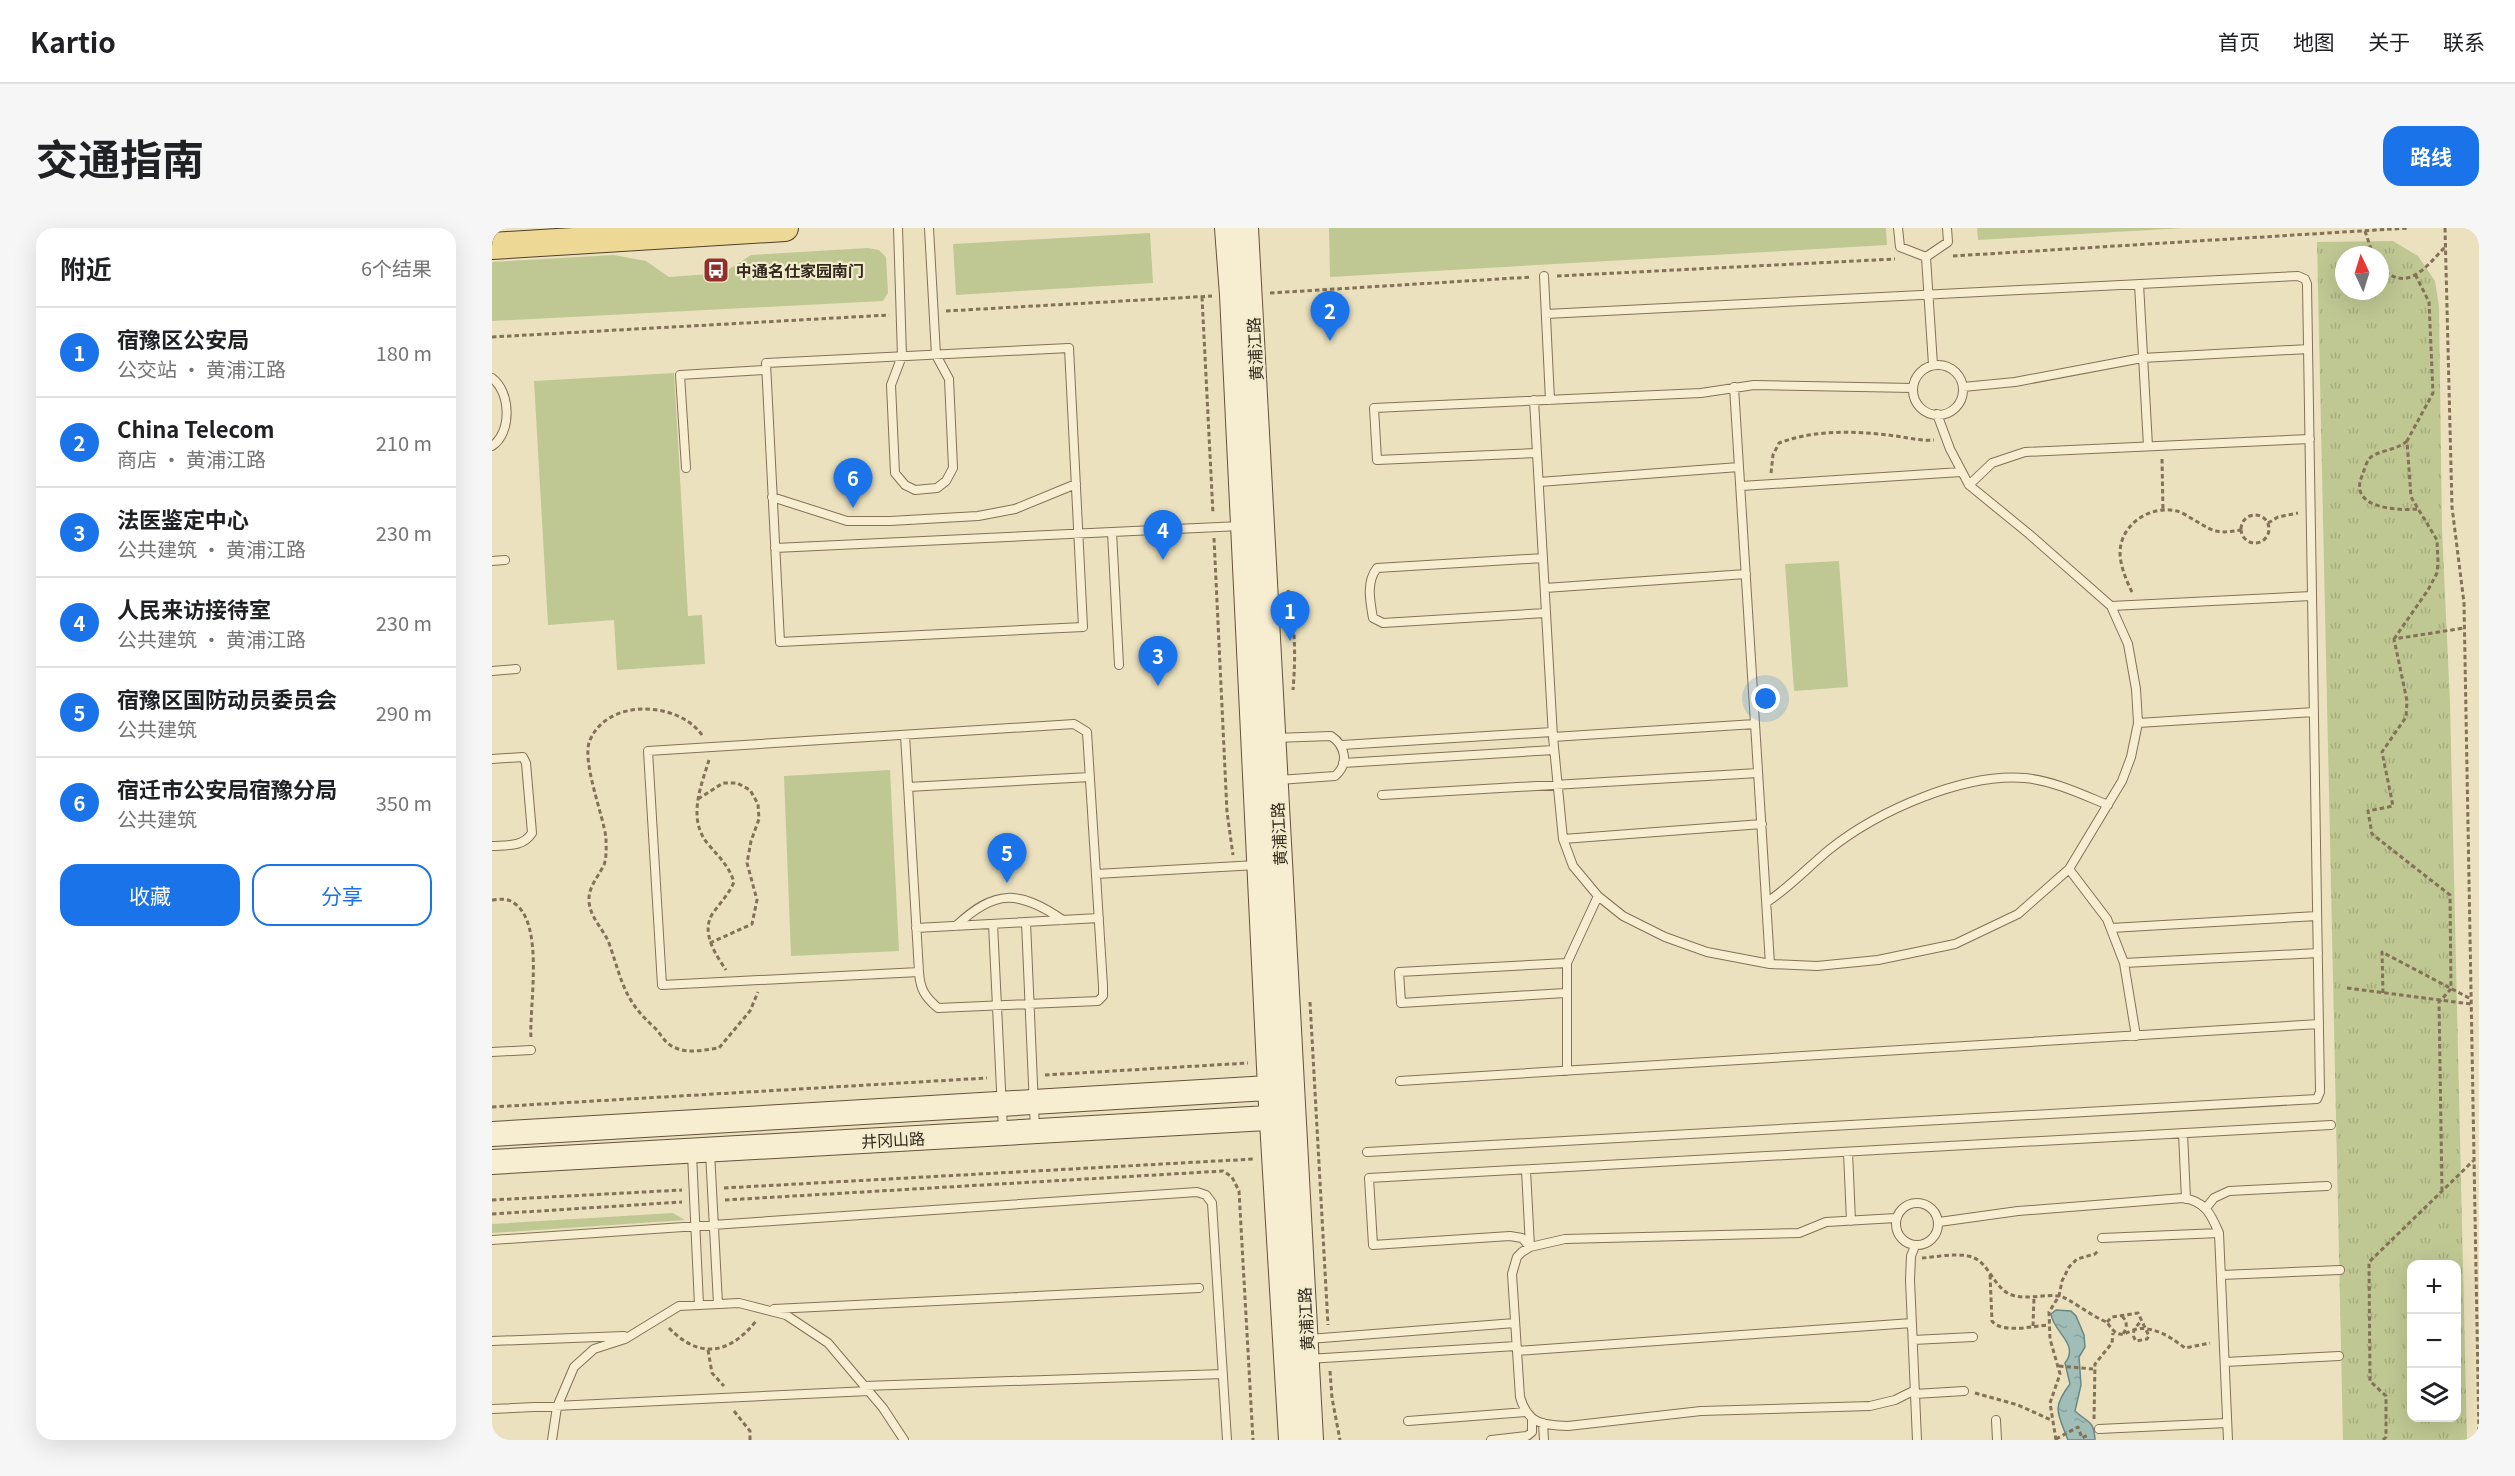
<!DOCTYPE html>
<html lang="zh">
<head>
<meta charset="utf-8">
<style>
  body { margin:0; font-family:Georgia,"Noto Sans SC",serif; background:#f6f6f6; color:#202124 }
  .controls { position:absolute; right:18px; bottom:18px; display:grid; overflow:hidden; border-radius:12px; box-shadow:0 6px 24px #0002 }
  .controls button { width:54px; height:54px; display:grid; place-items:center; padding:0; border:0; border-bottom:2px solid #e0e0e0; background:#fff; color:#202124; font:30px sans-serif }
  .compass { position:absolute; left:1843px; top:18px; width:54px; height:54px; border-radius:50%; background:#fff; box-shadow:0 6px 24px #0002; rotate:356deg }
  .you { position:absolute; left:1274px; top:471px; width:21px; height:21px; margin:-15px; border:4px solid #fff; border-radius:50%; background:#1a73e8; box-shadow:0 0 0 9px #1a73e833 }
  .badge { display:grid; place-items:center; width:39px; height:39px; border-radius:50%; background:#1a73e8; color:#fff; font-size:20px; font-weight:700 }
  .pin { position:absolute; translate:-50% -50px; filter:drop-shadow(0 2px 3px #0008) }
  .pin::after { content:''; position:absolute; top:32px; width:21px; height:18px; background:inherit; clip-path:polygon(0 0,100% 0,50% 100%) }
  .list { margin:0; padding:0; list-style:none }
  h2 { display:flex; justify-content:space-between; align-items:center; height:78px; margin:0; padding:0 24px; font-size:26px }
  h2 small { font-size:20px; font-weight:400; color:#757577 }
  .list li { display:grid; grid-template-columns:39px 1fr auto; gap:18px; align-items:center; box-sizing:border-box; height:90px; padding:0 24px; border-top:2px solid #e0e0e0 }
  .list b { display:block; font-size:22px; white-space:nowrap }
  .list p { margin:0; font-size:20px; white-space:nowrap; color:#757577 }
  .list em { font-size:20px; font-style:normal; color:#757577 }
  .actions { display:flex; gap:12px; padding:18px 24px }
  .actions a { flex:1; padding:14px 0; border:2px solid #1a73e8; border-radius:18px; text-align:center; font-size:21px; color:#1a73e8 }
  .actions .main { background:#1a73e8; color:#fff }
  .icon { flex:none; width:33px; height:33px; fill:none; stroke:currentColor; stroke-width:2; stroke-linecap:round; stroke-linejoin:round }
  .map { position:relative; flex:none; width:1987px; height:1212px; overflow:hidden; border-radius:18px }
  header { display:flex; align-items:center; gap:36px; box-sizing:border-box; height:84px; padding:0 30px; background:#fff; border-bottom:2px solid #e0e0e0 }
  header strong { font-size:28px }
  nav { display:flex; gap:33px; margin-inline-start:auto; font-size:21px }
  .intro { display:flex; align-items:center; justify-content:space-between; box-sizing:border-box; height:144px; padding:0 36px }
  h1 { margin:0; font-size:42px }
  .button { padding:15px 27px; border-radius:18px; background:#1a73e8; color:#fff; font-size:21px; font-weight:700 }
  main { display:flex; gap:36px; padding:0 36px }
  aside { flex:1; background:#fff; border-radius:18px; box-shadow:0 6px 24px #0002 }
  .map>svg:first-child { display:block }
</style>
</head>
<body>
<header>
<strong>Kartio</strong>
<nav><a>首页</a><a>地图</a><a>关于</a><a>联系</a></nav>
</header>
<div class="intro"><h1>交通指南</h1><a class="button">路线</a></div>
<main>
<aside>
<h2>附近<small>6个结果</small></h2>
<ul class="list">
<li><span class="badge">1</span><div><b>宿豫区公安局</b><p>公交站 · 黄浦江路</p></div><em>180 m</em></li>
<li><span class="badge">2</span><div><b>China Telecom</b><p>商店 · 黄浦江路</p></div><em>210 m</em></li>
<li><span class="badge">3</span><div><b>法医鉴定中心</b><p>公共建筑 · 黄浦江路</p></div><em>230 m</em></li>
<li><span class="badge">4</span><div><b>人民来访接待室</b><p>公共建筑 · 黄浦江路</p></div><em>230 m</em></li>
<li><span class="badge">5</span><div><b>宿豫区国防动员委员会</b><p>公共建筑</p></div><em>290 m</em></li>
<li><span class="badge">6</span><div><b>宿迁市公安局宿豫分局</b><p>公共建筑</p></div><em>350 m</em></li>
</ul>
<div class="actions"><a class="main">收藏</a><a>分享</a></div>
</aside>
<div class="map">
<svg width="1987" height="1212" viewBox="0 0 1987 1212">
  <defs>
    <pattern id="park-tufts" width="24" height="20" patternUnits="userSpaceOnUse" patternTransform="scale(1.5)"><rect width="24" height="20" fill="#bfc893"/><path d="M3 7l-1-3M5 7V3M7 7l1-3M15 17l-1-3M17 17v-4M19 17l1-3" fill="none" stroke="#a5ac7e"/></pattern>
    <pattern id="water-ripples" width="26" height="14" patternUnits="userSpaceOnUse" patternTransform="scale(1.5)"><rect width="26" height="14" fill="#a1bdb7"/><path d="M2 4q2-2 4 0t4 0M15 11q2-2 4 0t4 0" fill="none" stroke="#8ba29d"/></pattern>
  </defs>
  <rect width="100%" height="100%" fill="#ebe1be"/>
  <path fill="#bfc893" d="M 837,0 L 1394,0 L 1395,17 L 838,49 Z
    M 1485,0 L 1692,0 L 1486,12 Z
    M 658,5 L 661,55 L 464,67 L 461,16 Z
    M 376,20 L 387,22 L 394,29 L 396,65 L 391,73 L 0,93 L 0,34 L 122,27 L 154,33 L 177,49 L 231,45 L 259,27 Z
    M 182,145 L 196,388 L 210,387 L 213,436 L 125,442 L 122,392 L 56,397 L 42,153 Z
    M 1347,333 L 1356,459 L 1302,463 L 1293,336 Z
    M 398,542 L 407,723 L 299,728 L 292,548 Z
    M 181,985 L 193,992 L 0,1005 L 0,996 Z"/>
  <path fill="url(#park-tufts)" fill-rule="evenodd" d="M 1901,13 L 1926,28 L 1943,53 L 1947,78 L 1950,301 L 1958,475 L 1975,1212 L 1851,1212 L 1825,14 ZM 1852,27 L 1888,27 L 1888,63 L 1852,63 ZM 1920,1036 L 1964,1036 L 1964,1190 L 1920,1190 Z"/>
  <path fill="url(#water-ripples)" stroke="#698a84" stroke-width="1.5" d="M 1564,1082 L 1579,1083 L 1584,1088 L 1592,1107 L 1593,1119 L 1587,1129 L 1589,1157 L 1583,1183 C 1596,1195 1602,1192 1603,1212 L 1576,1212 C 1566,1185 1559,1181 1578,1156 L 1573,1135 C 1588,1116 1561,1104 1559,1086 Z"/>
  <g fill="none" stroke-linecap="round" stroke-linejoin="round">
    <g stroke="#837158" stroke-width="10">
      <path id="lane" d="M 406,0 L 410,128 L 399,157 L 403,245 L 413,257 L 423,262 L 445,260 L 454,253 L 461,240 L 457,151 L 444,127 L 437,0
        M 1406,0 L 1408,19 L 1434,29 L 1456,14 L 1455,0
        M 1434,29 L 1441,137
        M 1052,48 L 1058,172
        M 1647,56 L 1656,218
        M 577,120 L 591,399 L 288,414 L 274,135 Z
        M1421 162a25 25 0 1 1 50 0a25 25 0 1 1-50 0Z
        M 0,150 C 19,164 20,205 0,218
        M 1242,159 L 1278,736
        M 1471,159 L 1523,154 L 1650,130 L 1816,121
        M 1042,172 L 1061,509 L 1071,611 L 1081,638 L 1106,668 L 1131,688 L 1173,709 L 1215,724 L 1278,736 L 1325,738 L 1386,732 L 1463,716 L 1526,686 L 1577,641 L 1630,553 L 1639,529 L 1646,495 L 1644,461 L 1636,416 L 1619,378 L 1537,306 L 1477,257 L 1458,221 L 1445,186
        M 1045,225 L 885,232 L 882,180 L 1209,165 L 1262,157 L 1421,160
        M 194,240 L 188,147 L 274,142
        M 1047,254 L 1247,239
        M 1477,257 L 1500,235 L 1533,224 L 1818,211
        M 1249,258 L 1469,244
        M 280,269 L 355,293 L 398,293 L 486,288 L 523,281 L 584,256
        M 620,304 L 748,298
        M 283,320 L 620,304 L 627,437
        M 1051,330 L 885,340 C 874,354 878,373 881,390 L 891,395 L 1054,385
        M 0,333 L 13,332
        M 1053,360 L 1254,346
        M 1619,378 L 1820,368
        M 0,443 L 24,441
        M 1646,495 L 1822,484
        M 413,507 L 427,744 C 428,761 433,769 446,780 L 606,773 L 611,768 L 611,758 L 595,504 L 582,496 L 156,523 L 170,757 L 427,744
        M 1061,509 L 1263,496
        M 783,510 L 839,508 C 854,518 857,536 843,548 L 787,552
        M 850,517 L 1060,504
        M 0,531 L 31,529 L 34,535 L 40,605 C 31,619 16,617 0,618
        M 851,535 L 1062,522
        M 416,559 L 598,549
        M 890,567 L 1266,545
        M 1071,611 L 1270,596
        M 1577,641 L 1615,691 L 1632,735 L 1644,808
        M 604,646 L 765,637
        M 1275,674 C 1298,659 1316,639 1338,621 C 1386,583 1471,545 1533,550 C 1562,553 1589,566 1616,577
        M 534,694 L 543,902
        M 501,696 L 511,902
        M 464,698 C 503,661 527,662 571,692
        M 424,700 L 607,690
        M 1619,700 L 1825,688
        M 1632,735 L 1826,725
        M 1073,765 L 909,775 L 907,744 L 1075,735
        M 0,824 L 39,822
        M 1075,843 L 1075,735 L 1106,668
        M 908,853 L 1827,796
        M 1691,905 L 1694,971
        M 218,924 L 226,1076
        M 875,924 L 1825,871 L 1828,864 L 1815,56 L 1813,51 L 1806,48 L 1054,86
        M 1356,924 L 1359,993
        M 200,926 L 207,1077
        M 1034,942 L 1038,1019
        M1404 996a21 21 0 1 1 42 0a21 21 0 1 1-42 0Z
        M 1714,980 L 1722,970 L 1737,963 L 1835,958
        M 1404,990 L 1334,994 L 1307,1005 L 1073,1011 L 1038,1019 L 1030,1024 L 1025,1029 L 1020,1046 L 1028,1169 C 1036,1196 1050,1197 1076,1198 L 1209,1183 L 1378,1178 L 1403,1172 L 1423,1162
        M 1447,994 L 1526,983 L 1691,970 C 1713,973 1719,986 1727,1005 L 1736,1212
        M 1610,1010 L 1727,1005
        M 0,1012 L 705,964 L 714,967 L 720,975 L 735,1212
        M 1423,1018 L 1419,1028 L 1418,1052 L 1425,1212
        M 1038,1019 L 1030,1010 L 1018,1008 L 881,1017 L 877,950 L 1839,897
        M 1729,1047 L 1848,1042
        M 282,1081 L 707,1060
        M 817,1111 L 1023,1095
        M 1421,1112 L 1481,1109
        M 0,1113 L 132,1108
        M 1025,1123 L 1420,1095
        M 816,1131 L 1024,1118
        M 1733,1134 L 1847,1128
        M 372,1158 L 731,1146
        M 1423,1166 L 1472,1163
        M 0,1181 L 377,1163
        M 1504,1192 L 1505,1212
        M 916,1193 L 1035,1184
        M 1051,1195 L 1052,1212
        M 1607,1201 L 1735,1195
        M 60,1212 L 65,1179 L 82,1139 L 102,1121 L 133,1111 L 187,1078 L 247,1075 L 294,1087 L 336,1115 L 391,1180 L 412,1212
        M 999,1212 L 1035,1208 L 1040,1204 L 1040,1190"/>
    </g>
    <g stroke="#64523b" stroke-width="26">
      <path id="secondary" d="M 735,0 L 740,67 L 778,860 L 799,1212
        M 754,0 L 819,1212
        M 0,906 L 794,859
        M 0,934 L 794,889"/>
    </g>
    <g stroke="#503f2c" stroke-width="28">
      <path id="primary" d="M 0,18 L 293,0"/>
    </g>
    <path stroke="#837158" stroke-width="3" stroke-dasharray="4.5 3" stroke-linecap="butt" d="M 1953,0 L 1960,279 L 1972,375 L 1987,1208
      M 1873,3 L 1881,27
      M 1461,28 L 1917,0
      M 1888,38 C 1914,67 1934,39 1953,19
      M 1065,48 L 1403,31
      M 778,65 L 1040,49
      M 710,69 L 721,286
      M 454,83 L 720,68
      M 0,109 L 397,87
      M 1915,213 C 1904,223 1885,222 1877,231 C 1874,235 1872,243 1870,248 C 1856,280 1905,283 1926,281
      M 1670,231 L 1671,283
      M 1279,245 L 1281,227 L 1287,215 C 1324,201 1365,203 1404,208 C 1417,210 1429,213 1442,212
      M1749 301a14 14 0 1 1 28 0a14 14 0 1 1-28 0Z
      M 1776,295 L 1786,289 L 1806,285
      M 722,310 L 735,584 L 741,627
      M 796,362 C 803,396 804,427 801,462
      M 1640,364 C 1634,352 1628,337 1628,324 C 1629,295 1659,277 1685,283 C 1689,284 1694,287 1697,289 C 1720,302 1722,307 1749,302
      M 1902,411 L 1936,362 L 1945,345 L 1946,334 L 1945,312 L 1919,269 L 1915,213 L 1941,165 L 1937,74 L 1924,48
      M 210,507 C 186,473 116,470 98,512 C 89,532 111,586 114,610 C 114,619 115,628 112,637 C 106,649 96,659 97,674 C 99,692 113,702 118,718 C 131,756 132,772 163,800 C 168,805 172,813 178,817 C 193,827 211,822 227,820 L 258,783 L 266,764
      M 217,532 C 209,558 195,591 216,616 C 227,629 237,638 242,654 C 237,666 228,675 221,685 C 208,704 224,727 234,742
      M 206,571 L 231,555 L 245,555 L 258,562 L 266,576 L 267,591 L 259,613 L 255,635 L 265,672 L 260,696 L 218,715
      M 0,672 C 8,671 15,670 22,675 C 53,696 37,778 39,810
      M 1855,760 L 1979,776
      M 1891,765 L 1890,724 L 1979,771
      M 818,774 L 836,1097
      M 553,847 L 756,835
      M 0,879 L 495,850
      M 232,960 L 762,931
      M 1950,963 L 1947,774 L 1959,761 L 1958,667 L 1880,606 L 1876,583 L 1901,578 L 1890,524 L 1914,489 L 1915,473 L 1902,411 L 1972,400
      M 0,972 L 190,962
      M 233,972 L 731,943 L 740,949 L 747,963 L 761,1212
      M 0,986 L 190,974
      M 1430,1030 C 1444,1029 1462,1025 1476,1028 C 1497,1031 1501,1061 1520,1067 C 1535,1072 1552,1066 1567,1068 C 1576,1069 1600,1089 1615,1094 C 1630,1119 1635,1097 1655,1101 C 1670,1103 1681,1111 1693,1120 L 1718,1115
      M 1498,1047 L 1500,1093 C 1510,1106 1542,1098 1556,1097
      M 1630,1088 C 1636,1094 1635,1100 1631,1106
      M 1615,1094 L 1620,1089 L 1646,1085 L 1657,1108 L 1655,1111 L 1644,1113 C 1638,1105 1643,1100 1649,1093
      M 1541,1098 L 1542,1069
      M 177,1100 C 207,1131 237,1127 264,1093
      M 216,1122 L 220,1145 L 232,1158
      M 1567,1138 L 1601,1141
      M 838,1143 L 840,1170 L 848,1212
      M 1483,1165 L 1526,1177 L 1559,1192
      M 242,1183 L 258,1203 L 258,1212
      M 1602,1191 L 1603,1136 L 1620,1115 L 1621,1105
      M 1564,1211 L 1586,1199 L 1590,1210 L 1596,1207
      M 1564,1212 L 1558,1175 L 1568,1146 L 1558,1111 L 1557,1084 L 1567,1068 L 1570,1053 L 1577,1039 L 1585,1031 L 1603,1026 L 1606,1023
      M 1891,1212 L 1894,1209 L 1894,1168 L 1878,1153 L 1877,1034 L 1981,933"/>
    <use href="#lane" stroke="#f7eed1" stroke-width="8"/>
    <use href="#secondary" stroke="#f7eed1" stroke-width="24"/>
    <use href="#primary" stroke="#eed896" stroke-width="26"/>
  </g>
  <defs>
    <g id="bus-square" transform="scale(1.35)"><rect x="-9" y="-9" width="18" height="18" rx="4" fill="#8f302b" stroke="#f3ebcd"/><path d="M-5-6H5V4H4V6H2V4H-2V6H-4V4H-5ZM-3.5-4V0h7V-4ZM-3.5 1.2v1.5H-2V1.2ZM2 1.2v1.5H3.5V1.2Z" fill="#fff"/></g>
  </defs>
  <g fill-rule="evenodd">
    <use href="#bus-square" x="224" y="42"/>
  </g>
  <g text-anchor="middle" dominant-baseline="central" stroke-width="4.5" stroke-linejoin="round" paint-order="stroke">
    <g font-size="16" font-weight="bold" fill="#33281c" stroke="#f3ebcd" text-anchor="start">
      <text x="244" y="42">中通名仕家园南门</text>
    </g>
    <g font-size="16" fill="#33281c" stroke="#f3ebcd">
      <text transform="translate(762 121) rotate(-93)">黄浦江路</text>
      <text transform="translate(786 606) rotate(-93)">黄浦江路</text>
      <text transform="translate(401 911) rotate(-3)">井冈山路</text>
      <text transform="translate(813 1091) rotate(-93)">黄浦江路</text>
    </g>
  </g>
</svg>
<div class="controls">
<button>+</button>
<button>−</button>
<button><svg class="icon" aria-label="layers" viewBox="0 0 24 24"><path d="M12 4l9 5-9 5-9-5zM3 14l9 5 9-5"/></svg></button>
</div>
<svg class="compass" viewBox="-18 -18 36 36"><path d="M0-13l5 13h-10z" fill="#e53935"/><path d="M0 13l5-13h-10z" fill="#757577"/></svg>
<div class="you"></div>
<div class="pin badge" style="left:798px;top:413px">1</div>
<div class="pin badge" style="left:838px;top:113px">2</div>
<div class="pin badge" style="left:666px;top:458px">3</div>
<div class="pin badge" style="left:671px;top:332px">4</div>
<div class="pin badge" style="left:515px;top:655px">5</div>
<div class="pin badge" style="left:361px;top:280px">6</div>
</div>
</main>
</body>
</html>
